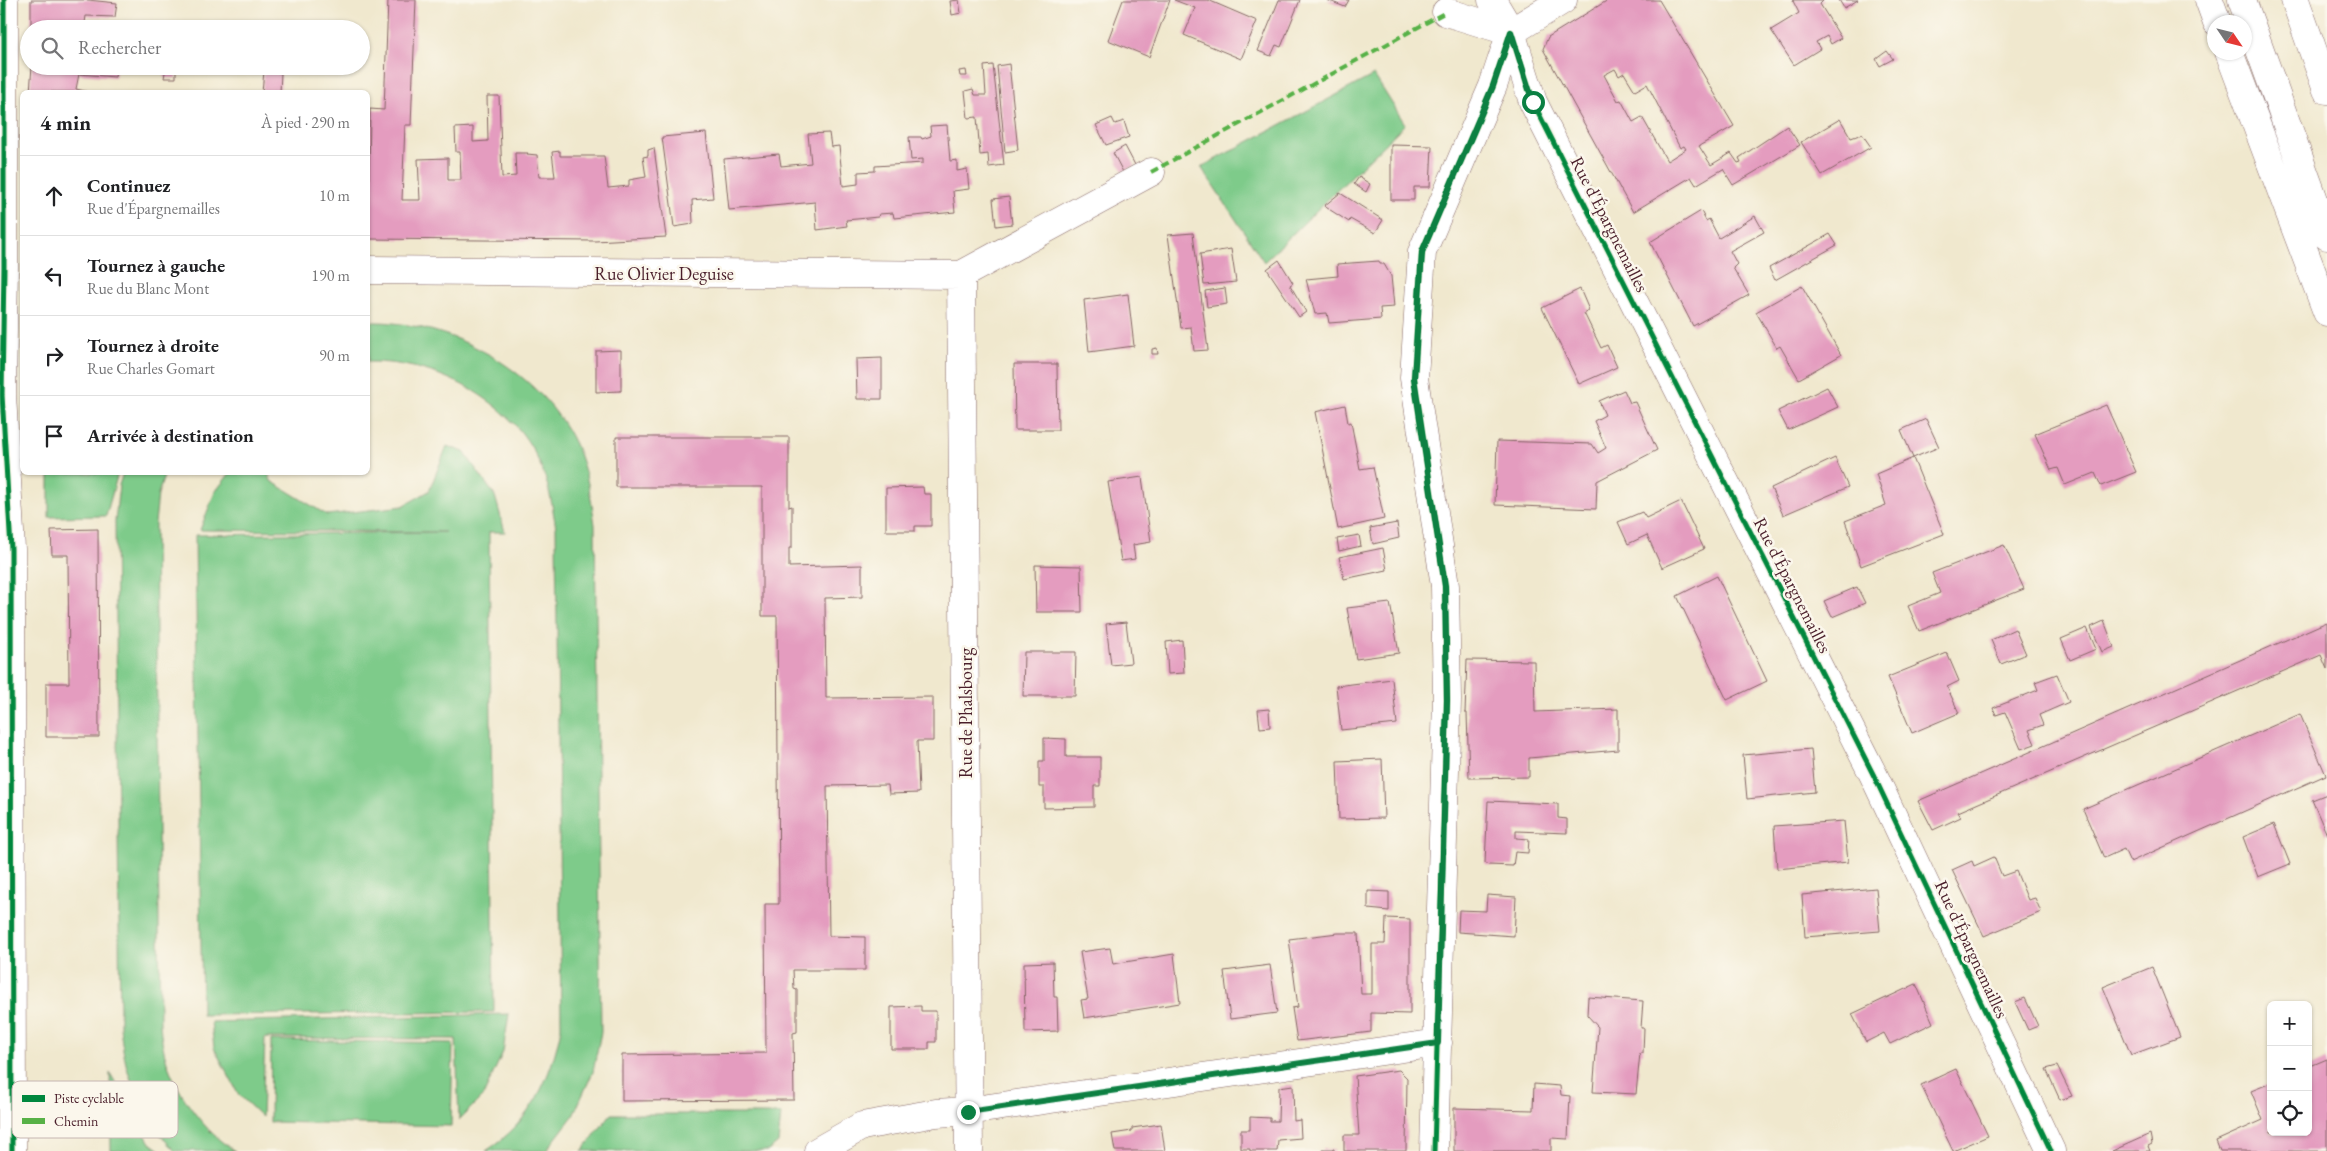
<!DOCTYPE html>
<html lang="fr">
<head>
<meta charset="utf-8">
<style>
  body { margin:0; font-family:"EB Garamond",serif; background:#f6f6f6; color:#202124 }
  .controls { position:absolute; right:15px; bottom:15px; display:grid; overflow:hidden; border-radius:8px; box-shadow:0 1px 4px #0004 }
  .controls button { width:45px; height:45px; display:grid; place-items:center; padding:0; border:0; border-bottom:1px solid #e0e0e0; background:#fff; color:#202124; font:25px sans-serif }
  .compass { position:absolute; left:2207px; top:15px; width:45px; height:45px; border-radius:50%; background:#fff; box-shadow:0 1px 4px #0004; rotate:125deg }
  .stop { position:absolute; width:15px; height:15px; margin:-11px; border:4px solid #0b8043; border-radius:50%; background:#fff }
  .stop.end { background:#0b8043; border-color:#fff; box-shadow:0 1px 5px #0008 }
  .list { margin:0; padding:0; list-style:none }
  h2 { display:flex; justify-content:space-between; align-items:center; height:65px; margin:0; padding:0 20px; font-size:21px }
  h2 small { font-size:16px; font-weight:400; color:#757577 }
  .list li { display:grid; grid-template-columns:32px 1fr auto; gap:15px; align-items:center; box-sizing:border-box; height:80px; padding:0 20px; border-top:1px solid #e0e0e0 }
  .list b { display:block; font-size:19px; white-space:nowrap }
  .list p { margin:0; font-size:16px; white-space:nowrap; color:#757577 }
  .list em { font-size:16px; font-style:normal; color:#757577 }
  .icon { flex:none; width:28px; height:28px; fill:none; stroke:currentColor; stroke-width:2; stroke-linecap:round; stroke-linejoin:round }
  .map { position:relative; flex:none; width:2327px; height:1151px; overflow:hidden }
  .search { position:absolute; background:#fff; box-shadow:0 1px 4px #0004; left:20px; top:20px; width:350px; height:55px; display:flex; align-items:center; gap:12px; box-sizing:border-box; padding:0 18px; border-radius:28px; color:#757577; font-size:19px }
  .panel { position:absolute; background:#fff; box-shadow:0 1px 4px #0004; left:20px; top:90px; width:350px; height:385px; border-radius:8px }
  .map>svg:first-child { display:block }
</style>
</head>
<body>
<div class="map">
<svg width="2327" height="1151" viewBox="0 0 2327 1151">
  <rect width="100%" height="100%" fill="#fbf7ec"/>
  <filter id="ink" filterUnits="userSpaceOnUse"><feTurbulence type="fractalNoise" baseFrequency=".02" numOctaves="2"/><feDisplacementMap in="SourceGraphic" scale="10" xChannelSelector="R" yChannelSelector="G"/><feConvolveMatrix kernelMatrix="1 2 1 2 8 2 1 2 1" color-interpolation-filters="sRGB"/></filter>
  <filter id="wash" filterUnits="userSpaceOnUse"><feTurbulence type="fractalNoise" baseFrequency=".0096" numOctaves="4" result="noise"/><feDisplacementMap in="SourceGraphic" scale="20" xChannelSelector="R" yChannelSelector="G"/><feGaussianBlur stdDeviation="1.12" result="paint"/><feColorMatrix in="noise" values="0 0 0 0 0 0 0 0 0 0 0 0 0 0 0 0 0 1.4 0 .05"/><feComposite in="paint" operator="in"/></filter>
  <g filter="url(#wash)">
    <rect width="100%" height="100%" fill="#f0e8ce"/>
    <path fill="#7ecb8a" stroke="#64755a" d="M 1374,75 L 1405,124 L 1264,262 L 1201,167 Z
      M 368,322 C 448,320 540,369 575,444 C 587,470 591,497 595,525 L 601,1032 L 593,1072 L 573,1116 L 546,1151 L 486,1151 C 531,1122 551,1079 561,1028 L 556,528 C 552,505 549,483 539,462 C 512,399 434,361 368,362 Z
      M 447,446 L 464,452 L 495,496 L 505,532 L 489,532 L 494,1012 L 202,1015 L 195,535 L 445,532 L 200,530 L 215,492 L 230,473 L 268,473 L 271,481 L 327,515 L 403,506 L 429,491 Z
      M 49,473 L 118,473 L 106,516 L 49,517 Z
      M 123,473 L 165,473 L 158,494 L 155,523 L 160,1024 C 161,1036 163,1050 167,1062 C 177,1094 206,1134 235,1151 L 175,1151 C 157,1134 138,1101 130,1077 C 124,1061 122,1043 120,1027 L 115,521 L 119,485 Z
      M 509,1014 L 503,1052 L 483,1096 L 459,1120 L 456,1039 L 265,1038 L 262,1117 L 239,1095 L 214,1048 L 211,1022 Z
      M 271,1040 L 453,1043 L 451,1126 L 270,1122 Z
      M 110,1073 L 150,1143 L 161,1151 L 111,1151 Z
      M 611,1114 L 781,1114 L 778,1143 L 768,1151 L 582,1151 Z"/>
    <g id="blocks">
      <path fill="#e49cbf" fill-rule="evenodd" d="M 31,0 L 88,0 L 117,3 L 115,17 L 86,16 L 84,29 L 31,29 Z
        M 388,0 L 416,0 L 411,125 L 405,125 L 402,200 L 420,200 L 418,159 L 448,158 L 448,180 L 461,180 L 460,152 L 456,152 L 455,128 L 473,127 L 473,142 L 488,141 L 487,96 L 499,96 L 502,177 L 516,176 L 515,153 L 528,153 L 527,154 L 537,155 L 539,177 L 555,177 L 552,152 L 560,151 L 560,156 L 604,156 L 608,188 L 629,186 L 629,180 L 646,177 L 643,157 L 648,156 L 648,150 L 654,148 L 666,237 L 595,241 L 368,239 L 370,109 L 384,110 Z
        M 959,0 L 961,13 L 952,15 L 950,1 Z
        M 1123,0 L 1170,0 L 1149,57 L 1108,40 Z
        M 1174,0 L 1208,0 L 1257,21 L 1241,59 L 1184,35 L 1195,8 Z
        M 1279,0 L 1300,0 L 1281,47 L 1276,45 L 1271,56 L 1258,51 Z
        M 1327,0 L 1349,0 L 1345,7 Z
        M 1608,0 L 1659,0 L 1734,126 L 1699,146 L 1711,165 L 1731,153 L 1738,163 L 1741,162 L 1739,158 L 1787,126 L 1800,145 L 1733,185 L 1723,169 L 1696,185 L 1691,177 L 1633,212 L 1543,49 L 1548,37 ZM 1615,69 L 1619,76 L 1624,73 L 1635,91 L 1647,84 L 1680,148 L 1684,146 L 1686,149 L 1667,161 L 1642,117 L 1633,122 L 1621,100 L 1618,101 L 1604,75 Z
        M 1794,0 L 1824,0 L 1820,4 L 1841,38 L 1831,44 L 1827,36 L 1816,42 L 1820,49 L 1794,65 L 1771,30 L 1799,13 L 1793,1 Z
        M 1839,0 L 1858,0 L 1844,8 Z
        M 1887,51 L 1893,59 L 1880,66 L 1876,59 Z
        M 1009,64 L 1018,150 L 1005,152 L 997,66 Z
        M 993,65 L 1004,165 L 989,167 L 988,154 L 980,155 L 977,117 L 968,118 L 965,91 L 973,89 L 975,95 L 986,95 L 984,66 Z
        M 32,66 L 117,66 L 115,77 L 79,74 L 76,89 L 89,92 L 30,92 Z
        M 166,67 L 176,68 L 176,78 L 164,78 Z
        M 966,70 L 967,76 L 960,76 L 959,71 Z
        M 264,71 L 281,73 L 280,92 L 262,92 Z
        M 1112,118 L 1115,124 L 1124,121 L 1129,137 L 1106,145 L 1096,125 Z
        M 1840,119 L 1851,138 L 1862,134 L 1871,147 L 1822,175 L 1801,142 Z
        M 947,125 L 950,161 L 957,160 L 957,171 L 967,169 L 969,189 L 953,191 L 955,212 L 894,218 L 893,213 L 879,214 L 878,217 L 846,220 L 847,226 L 817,230 L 815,202 L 729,210 L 724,159 L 779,154 L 781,166 L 811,163 L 808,134 L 829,133 L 831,147 L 839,146 L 843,186 L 858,184 L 858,172 L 875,171 L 875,166 L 923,163 L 923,159 L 911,160 L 909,137 L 921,137 L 922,139 L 931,136 L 930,126 Z
        M 706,133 L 713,198 L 692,200 L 693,224 L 674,227 L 662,137 Z
        M 1391,145 L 1432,146 L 1430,187 L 1414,187 L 1414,200 L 1391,200 Z
        M 1125,146 L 1135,165 L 1123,172 L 1113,153 Z
        M 1359,177 L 1370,184 L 1366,192 L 1354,184 Z
        M 1340,193 L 1383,220 L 1375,233 L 1350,219 L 1349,222 L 1324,206 Z
        M 1009,197 L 1012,224 L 996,226 L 993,199 Z
        M 1701,211 L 1706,221 L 1709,219 L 1719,238 L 1755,216 L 1764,232 L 1730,251 L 1737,264 L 1733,268 L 1749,295 L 1693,326 L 1650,242 Z
        M 1193,233 L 1208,350 L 1194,351 L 1191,327 L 1181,328 L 1168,235 Z
        M 1830,234 L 1837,245 L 1775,280 L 1769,268 Z
        M 1231,249 L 1236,282 L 1204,285 L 1200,254 Z
        M 1279,260 L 1293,283 L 1290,285 L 1306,312 L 1299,317 L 1267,269 Z
        M 1379,261 L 1380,264 L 1384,264 L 1391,276 L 1394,307 L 1380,308 L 1381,319 L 1329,323 L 1327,313 L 1315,314 L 1306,279 L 1338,276 L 1337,264 Z
        M 1802,286 L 1841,355 L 1799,379 L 1780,346 L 1777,348 L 1756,312 Z
        M 1225,288 L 1227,304 L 1207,307 L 1205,291 Z
        M 1580,289 L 1589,310 L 1584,313 L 1601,348 L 1607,345 L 1617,367 L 1579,384 L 1542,308 Z
        M 1128,294 L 1134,346 L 1089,352 L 1084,300 Z
        M 1157,348 L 1158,354 L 1152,354 L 1152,349 Z
        M 621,350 L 621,391 L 596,392 L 596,351 Z
        M 882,358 L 882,399 L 857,399 L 856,359 Z
        M 1014,364 L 1057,364 L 1058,430 L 1015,430 Z
        M 1827,387 L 1838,407 L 1788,430 L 1778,411 Z
        M 1624,390 L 1630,403 L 1635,402 L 1657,450 L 1597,481 L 1596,509 L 1495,505 L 1497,441 L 1592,444 L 1598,453 L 1606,448 L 1594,421 L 1605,415 L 1599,401 Z
        M 1345,405 L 1348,423 L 1351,422 L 1360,469 L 1373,467 L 1384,519 L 1338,529 L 1315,412 Z
        M 2106,405 L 2136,472 L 2101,486 L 2095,473 L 2065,485 L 2058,468 L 2051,470 L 2035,434 Z
        M 1926,419 L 1939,447 L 1913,458 L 1944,534 L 1861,566 L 1845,521 L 1886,505 L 1876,474 L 1913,458 L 1901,430 Z
        M 616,437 L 789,437 L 789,507 L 792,506 L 792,548 L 789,548 L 789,567 L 862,565 L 862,597 L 825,598 L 826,698 L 933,697 L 933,741 L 917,741 L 919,793 L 889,794 L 888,785 L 827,786 L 829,936 L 865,937 L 865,970 L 793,970 L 794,989 L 797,990 L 797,1032 L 793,1033 L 794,1100 L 622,1101 L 622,1055 L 766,1053 L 765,904 L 779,904 L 777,616 L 762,616 L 762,487 L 616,487 Z
        M 1835,458 L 1848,487 L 1783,515 L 1771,488 Z
        M 1142,477 L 1151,542 L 1133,545 L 1135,559 L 1121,561 L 1108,482 Z
        M 923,487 L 924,494 L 931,494 L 931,526 L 915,526 L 915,531 L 886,531 L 886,488 Z
        M 1681,501 L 1704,549 L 1662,568 L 1647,535 L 1628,544 L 1618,522 L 1642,512 L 1646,518 Z
        M 1397,523 L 1399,538 L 1373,544 L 1370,528 Z
        M 98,529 L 99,737 L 46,737 L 46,683 L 69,683 L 68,555 L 52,555 L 51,530 Z
        M 1359,535 L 1361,546 L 1339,551 L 1337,539 Z
        M 2004,545 L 2024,589 L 1919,631 L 1908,606 L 1940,593 L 1932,573 Z
        M 1383,548 L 1387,570 L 1344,579 L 1339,557 Z
        M 1035,565 L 1081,566 L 1082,612 L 1036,612 Z
        M 1717,576 L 1767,681 L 1727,700 L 1677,596 Z
        M 1857,587 L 1865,603 L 1832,617 L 1824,601 Z
        M 1390,603 L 1399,653 L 1356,659 L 1347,608 Z
        M 2104,621 L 2114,647 L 2102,652 L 2091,627 Z
        M 1126,622 L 1131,663 L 1111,665 L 1106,624 Z
        M 2327,622 L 2327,669 L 2321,655 L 1958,812 L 1961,817 L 1933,830 L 1918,801 Z
        M 2087,628 L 2096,649 L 2070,660 L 2061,639 Z
        M 2015,629 L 2026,654 L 2001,664 L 1991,640 Z
        M 1182,640 L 1184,673 L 1168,674 L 1166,642 Z
        M 1024,652 L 1076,652 L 1075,696 L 1023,696 Z
        M 1947,653 L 1959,681 L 1947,687 L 1959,713 L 1912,733 L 1888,677 Z
        M 1467,660 L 1534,661 L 1535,712 L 1618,709 L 1618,750 L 1529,758 L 1529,777 L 1469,778 L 1467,713 L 1465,713 Z
        M 2057,674 L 2069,702 L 2039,715 L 2043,725 L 2029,730 L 2035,744 L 2021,749 L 2005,712 L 1996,715 L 1993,708 L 2038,690 L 2035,682 Z
        M 1392,679 L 1397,724 L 1341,730 L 1336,686 Z
        M 1269,709 L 1270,727 L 1260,728 L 1258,710 Z
        M 2300,714 L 2326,775 L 2130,862 L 2124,849 L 2104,858 L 2083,809 Z
        M 1044,738 L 1066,739 L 1066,757 L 1100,757 L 1100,786 L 1094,786 L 1094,807 L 1044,808 L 1044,787 L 1039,787 L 1039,761 L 1044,761 Z
        M 1811,749 L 1815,792 L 1747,799 L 1743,755 Z
        M 1382,759 L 1384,818 L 1339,819 L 1337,761 Z
        M 2327,794 L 2327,835 L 2312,800 Z
        M 1488,801 L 1558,804 L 1558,818 L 1567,819 L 1567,833 L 1516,831 L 1516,838 L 1529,839 L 1528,853 L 1515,852 L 1513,866 L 1488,865 L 1485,863 Z
        M 1844,821 L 1848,862 L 1777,869 L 1774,826 Z
        M 2274,824 L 2290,864 L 2258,877 L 2243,837 Z
        M 1994,857 L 2002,876 L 2016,871 L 2028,900 L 2035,898 L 2041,912 L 1984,936 L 1952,870 L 1972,861 L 1974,866 Z
        M 1876,888 L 1880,931 L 1805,937 L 1802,895 Z
        M 1368,891 L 1389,892 L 1389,911 L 1368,909 Z
        M 1487,895 L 1516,897 L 1514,936 L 1458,932 L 1459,910 L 1486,911 Z
        M 1386,918 L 1410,919 L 1410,1014 L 1371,1013 L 1371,1032 L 1297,1041 L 1292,1008 L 1298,1007 L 1289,939 L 1338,933 L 1358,933 L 1361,994 L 1372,994 L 1372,944 L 1385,944 Z
        M 1110,948 L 1113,964 L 1174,954 L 1180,1003 L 1084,1018 L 1081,1000 L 1088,999 L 1080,952 Z
        M 1053,962 L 1054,997 L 1057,997 L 1058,1031 L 1025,1032 L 1024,963 Z
        M 1270,965 L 1277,1013 L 1230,1019 L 1224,971 Z
        M 2152,967 L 2180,1037 L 2131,1055 L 2103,987 Z
        M 1916,984 L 1933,1023 L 1890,1044 L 1884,1033 L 1866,1042 L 1852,1014 Z
        M 1588,997 L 1643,1001 L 1641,1028 L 1644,1028 L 1643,1053 L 1640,1053 L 1636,1094 L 1593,1092 L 1598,1027 L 1587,1015 Z
        M 2025,998 L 2038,1026 L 2028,1030 L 2015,1002 Z
        M 921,1006 L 921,1011 L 936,1011 L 936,1042 L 929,1042 L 929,1049 L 891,1049 L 891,1007 Z
        M 2327,1059 L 2327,1151 L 2220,1151 L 2216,1141 L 2263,1120 L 2251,1091 L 2271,1083 L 2271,1132 L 2308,1132 L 2308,1067 Z
        M 2057,1066 L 2072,1096 L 2060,1100 L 2046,1069 Z
        M 1956,1069 L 1988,1136 L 1953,1151 L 1921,1085 Z
        M 1399,1070 L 1407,1078 L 1406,1151 L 1344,1151 L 1344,1135 L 1359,1135 L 1355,1076 Z
        M 1534,1084 L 1560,1086 L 1561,1095 L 1570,1096 L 1568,1139 L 1551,1138 L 1551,1151 L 1454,1151 L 1454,1108 L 1533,1110 Z
        M 1293,1085 L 1294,1121 L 1300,1120 L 1301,1138 L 1278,1140 L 1277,1151 L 1250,1151 L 1250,1149 L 1241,1149 L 1241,1130 L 1250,1130 L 1250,1117 L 1270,1118 L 1270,1121 L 1278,1121 L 1279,1087 Z
        M 1161,1124 L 1165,1151 L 1115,1151 L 1112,1134 L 1132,1131 L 1132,1128 Z
        M 2150,1134 L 2152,1144 L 2148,1146 L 2150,1151 L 2112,1151 Z
        M 1323,1149 L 1334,1149 L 1334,1151 L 1323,1151 Z"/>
    </g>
  </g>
  <g filter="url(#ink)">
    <use href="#blocks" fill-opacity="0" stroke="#846564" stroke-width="1"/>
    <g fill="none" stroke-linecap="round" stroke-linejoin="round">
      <g stroke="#846564" stroke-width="29">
        <path id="minor" d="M 4,0 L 4,267 L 2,395 L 11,549 L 12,1151
          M 2295,0 L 2327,90
          M 1446,12 L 1511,32
          M 1511,32 L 1533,102 L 1874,776 L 2051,1151
          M 368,270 L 961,275 L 1151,172
          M 961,275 L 969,1151
          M 818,1151 L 862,1126 L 936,1113 L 968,1111 L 1438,1043
          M 1434,1151 L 1447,700 L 1445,586 L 1414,378 L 1422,252 L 1493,86 L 1511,32"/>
      </g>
      <g stroke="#846564" stroke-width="29">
        <path id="secondary" d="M 1492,0 L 1511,32 L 1563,0"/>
      </g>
      <g stroke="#846564" stroke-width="29">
        <path id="primary" d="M 2209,0 L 2217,22
          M 2242,0 L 2327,236
          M 2229,52 L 2327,312"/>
      </g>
      <use href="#minor" stroke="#fff" stroke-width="28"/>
      <use href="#secondary" stroke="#fff" stroke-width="28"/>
      <use href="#primary" stroke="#fff" stroke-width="28"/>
      <path stroke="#57b146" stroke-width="4" stroke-dasharray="8 4" stroke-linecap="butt" d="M 1151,172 L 1446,12"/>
      <g stroke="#fbf7ec" stroke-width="8">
        <path id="cycleway" d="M 4,0 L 4,267 L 2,395 L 11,549 L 12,1151
          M 1511,32 L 1533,102 L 1874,776 L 2051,1151
          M 1434,1151 L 1447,700 L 1445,586 L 1414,378 L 1422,252 L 1493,86 L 1511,32"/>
      </g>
      <use href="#cycleway" stroke="#00873e" stroke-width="5"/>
    </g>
  </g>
  <g fill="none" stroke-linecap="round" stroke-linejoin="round" filter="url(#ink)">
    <path stroke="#0b8043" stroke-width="6" d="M 968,1112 L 1438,1043 L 1447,700 L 1445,586 L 1414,378 L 1422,252 L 1493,86 L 1511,32 L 1533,102"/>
  </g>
  <g text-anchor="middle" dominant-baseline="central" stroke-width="5" stroke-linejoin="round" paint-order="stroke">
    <g font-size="18" fill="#4a1f2b" stroke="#fbf7ec">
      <text transform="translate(1610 224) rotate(63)">Rue d'Épargnemailles</text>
      <text x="664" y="273">Rue Olivier Deguise</text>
      <text transform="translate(1793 585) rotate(63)">Rue d'Épargnemailles</text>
      <text transform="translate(965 713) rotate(-90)">Rue de Phalsbourg</text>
      <text transform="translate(1972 949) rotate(65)">Rue d'Épargnemailles</text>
    </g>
  </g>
  <rect x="12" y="1081" width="166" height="57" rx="8" fill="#fbf7ec" stroke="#c6b6b2" stroke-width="1"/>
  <rect x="22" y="1095" width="23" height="7" fill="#00873e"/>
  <rect x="22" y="1118" width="23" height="6" fill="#57b146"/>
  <g font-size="14" fill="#4a1f2b">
    <text x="54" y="1103">Piste cyclable</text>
    <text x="54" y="1126">Chemin</text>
  </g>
</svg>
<div class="controls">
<button>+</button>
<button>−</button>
<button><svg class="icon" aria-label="locate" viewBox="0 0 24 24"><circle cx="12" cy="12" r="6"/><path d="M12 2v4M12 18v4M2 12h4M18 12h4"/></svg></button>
</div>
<svg class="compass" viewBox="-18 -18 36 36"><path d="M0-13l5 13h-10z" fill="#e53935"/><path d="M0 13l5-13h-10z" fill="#757577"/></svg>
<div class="stop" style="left:1533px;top:102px"></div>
<div class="stop end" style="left:968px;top:1112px"></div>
<div class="search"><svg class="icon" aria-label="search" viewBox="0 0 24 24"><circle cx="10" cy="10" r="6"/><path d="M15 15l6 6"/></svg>Rechercher</div>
<section class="panel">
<h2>4 min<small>À pied · 290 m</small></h2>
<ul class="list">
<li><svg class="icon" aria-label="ahead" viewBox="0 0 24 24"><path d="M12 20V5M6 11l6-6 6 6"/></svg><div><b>Continuez</b><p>Rue d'Épargnemailles</p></div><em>10 m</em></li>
<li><svg class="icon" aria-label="left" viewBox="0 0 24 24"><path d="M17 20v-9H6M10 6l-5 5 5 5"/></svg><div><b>Tournez à gauche</b><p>Rue du Blanc Mont</p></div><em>190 m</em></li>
<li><svg class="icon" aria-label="right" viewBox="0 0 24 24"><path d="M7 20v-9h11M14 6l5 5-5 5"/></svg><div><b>Tournez à droite</b><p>Rue Charles Gomart</p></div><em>90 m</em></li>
<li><svg class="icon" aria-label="arrive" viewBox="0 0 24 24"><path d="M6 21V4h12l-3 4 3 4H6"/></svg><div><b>Arrivée à destination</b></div></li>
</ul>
</section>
</div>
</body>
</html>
